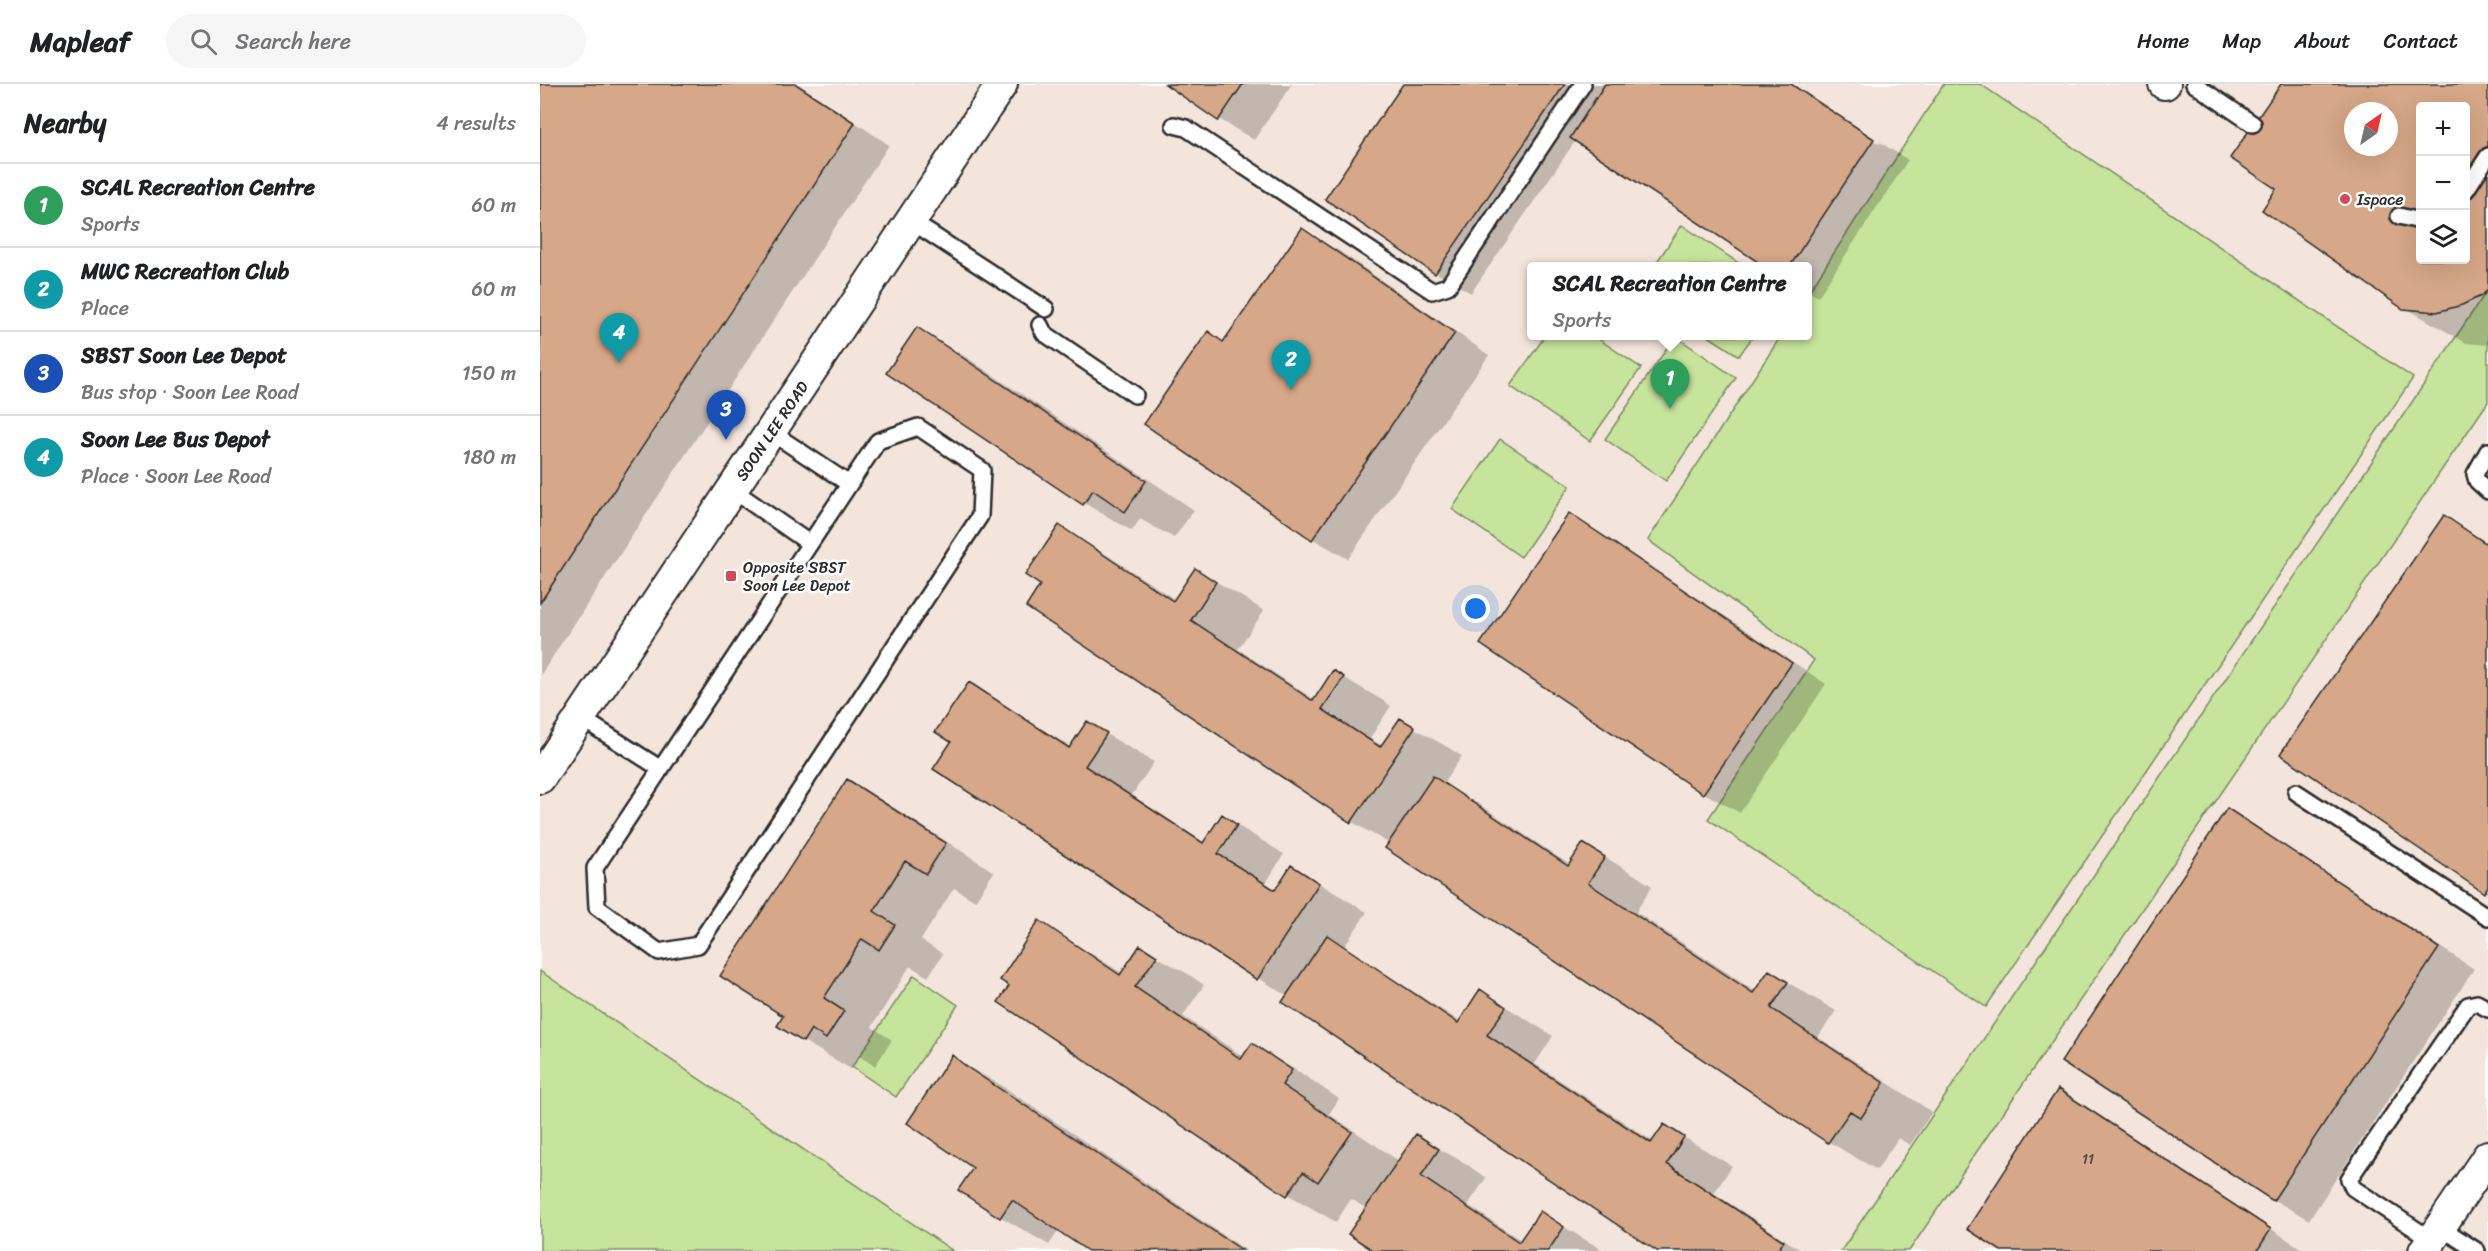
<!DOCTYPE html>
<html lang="en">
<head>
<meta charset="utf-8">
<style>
  body { margin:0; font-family:Sriracha,sans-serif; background:#f6f6f6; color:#202124 }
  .controls { position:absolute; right:18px; top:18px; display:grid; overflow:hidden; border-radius:6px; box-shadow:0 6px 24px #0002 }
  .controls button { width:54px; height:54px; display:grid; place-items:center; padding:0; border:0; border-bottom:2px solid #e0e0e0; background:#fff; color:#202124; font:30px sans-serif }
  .compass { position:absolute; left:1804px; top:18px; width:54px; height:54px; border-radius:50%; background:#fff; box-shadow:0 6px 24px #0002; rotate:34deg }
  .you { position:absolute; left:936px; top:525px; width:21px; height:21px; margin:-15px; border:4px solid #fff; border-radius:50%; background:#1a73e8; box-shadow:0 0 0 9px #1a73e833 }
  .badge { display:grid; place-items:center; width:39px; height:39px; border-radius:50%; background:#d1495b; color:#fff; font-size:20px; font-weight:700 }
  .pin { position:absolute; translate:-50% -50px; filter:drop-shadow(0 2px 3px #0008) }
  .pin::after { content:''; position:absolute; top:32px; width:21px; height:18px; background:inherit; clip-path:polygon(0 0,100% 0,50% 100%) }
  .popup { position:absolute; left:987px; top:178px; width:285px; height:78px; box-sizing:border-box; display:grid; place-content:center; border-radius:6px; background:#fff; filter:drop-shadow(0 2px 4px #0005); font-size:20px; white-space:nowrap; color:#757577 }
  .popup b { font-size:22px; color:#202124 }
  .popup::after { content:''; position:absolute; left:50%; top:100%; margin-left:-12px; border:12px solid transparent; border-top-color:#fff }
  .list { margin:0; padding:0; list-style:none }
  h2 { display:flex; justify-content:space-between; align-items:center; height:78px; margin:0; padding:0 24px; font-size:26px }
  h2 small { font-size:20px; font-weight:400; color:#757577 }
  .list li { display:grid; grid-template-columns:39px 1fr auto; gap:18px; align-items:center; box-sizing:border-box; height:84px; padding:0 24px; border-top:2px solid #e0e0e0 }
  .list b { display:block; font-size:22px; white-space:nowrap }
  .list p { margin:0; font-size:20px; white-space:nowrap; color:#757577 }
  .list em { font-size:20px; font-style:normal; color:#757577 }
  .icon { flex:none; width:33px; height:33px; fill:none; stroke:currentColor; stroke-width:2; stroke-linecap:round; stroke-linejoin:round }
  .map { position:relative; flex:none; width:1948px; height:1167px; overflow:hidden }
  header { display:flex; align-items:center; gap:36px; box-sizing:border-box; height:84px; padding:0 30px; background:#fff; border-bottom:2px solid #e0e0e0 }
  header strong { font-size:28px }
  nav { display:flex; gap:33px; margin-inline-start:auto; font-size:21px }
  .search { width:420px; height:54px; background:#f6f6f6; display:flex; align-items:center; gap:15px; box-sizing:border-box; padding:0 21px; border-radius:33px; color:#757577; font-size:22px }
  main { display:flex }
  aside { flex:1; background:#fff }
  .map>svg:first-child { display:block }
</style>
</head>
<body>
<header>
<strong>Mapleaf</strong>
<div class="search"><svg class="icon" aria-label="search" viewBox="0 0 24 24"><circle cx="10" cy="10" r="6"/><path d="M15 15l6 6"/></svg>Search here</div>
<nav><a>Home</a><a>Map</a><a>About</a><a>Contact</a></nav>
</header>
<main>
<aside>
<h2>Nearby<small>4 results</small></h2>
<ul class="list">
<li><span class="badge" style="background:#2e9e5b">1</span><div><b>SCAL Recreation Centre</b><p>Sports</p></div><em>60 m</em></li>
<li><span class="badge" style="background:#0f9aa8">2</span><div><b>MWC Recreation Club</b><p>Place</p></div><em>60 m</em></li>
<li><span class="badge" style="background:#1a4fb4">3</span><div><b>SBST Soon Lee Depot</b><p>Bus stop · Soon Lee Road</p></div><em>150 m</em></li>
<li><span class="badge" style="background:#0f9aa8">4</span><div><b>Soon Lee Bus Depot</b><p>Place · Soon Lee Road</p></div><em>180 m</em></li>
</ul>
</aside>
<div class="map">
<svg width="1948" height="1167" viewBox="0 0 1948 1167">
  <rect width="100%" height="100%" fill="#fff"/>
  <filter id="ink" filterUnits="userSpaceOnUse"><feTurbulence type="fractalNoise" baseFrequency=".0167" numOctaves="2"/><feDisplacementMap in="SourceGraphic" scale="12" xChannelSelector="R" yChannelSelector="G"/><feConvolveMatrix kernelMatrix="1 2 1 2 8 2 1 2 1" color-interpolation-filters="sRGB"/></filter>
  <g filter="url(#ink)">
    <path fill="#f3e5db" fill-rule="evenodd" d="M 0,0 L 1948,0 L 1948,1167 L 0,1167 ZM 1880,22 L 1926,22 L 1926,176 L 1880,176 ZM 1813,27 L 1849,27 L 1849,63 L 1813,63 ZM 992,182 L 1268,182 L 1268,252 L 992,252 Z"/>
    <path fill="#c7e49c" stroke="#798864" stroke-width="1.5" d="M 1404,0 L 1440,0 L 1873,294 L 1446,923 L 1168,735 L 1274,576 L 1108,456 L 1241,252 L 1268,252 L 1268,209 Z
      M 1142,141 L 1203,182 L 1114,182 Z
      M 1948,205 L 1948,318 L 1369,1167 L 1301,1167 Z
      M 1005,252 L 1054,252 L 1101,284 L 1050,357 L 970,302 Z
      M 1135,252 L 1196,294 L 1126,397 L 1065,355 Z
      M 1168,252 L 1213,252 L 1199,272 Z
      M 960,355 L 1030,402 L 981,473 L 912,425 Z
      M 0,887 L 413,1167 L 0,1167 Z
      M 374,891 L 418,921 L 356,1013 L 312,983 Z"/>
    <path fill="#0003" fill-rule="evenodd" d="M 0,0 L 258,0 L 349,61 L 0,592 Z
      M 627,0 L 752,0 L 714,56 L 679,35 Z
      M 865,0 L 1248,0 L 1339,60 L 1340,58 L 1368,76 L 1278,213 L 1268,207 L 1268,182 L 1227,182 L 1036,56 L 931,209 L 896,189 L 787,114 Z
      M 1742,0 L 1948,0 L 1948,261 L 1926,259 L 1864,223 L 1738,104 ZM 1880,22 L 1926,22 L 1926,176 L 1880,176 ZM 1813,27 L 1849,27 L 1849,63 L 1813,63 Z
      M 762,146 L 798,166 L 949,271 L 808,475 L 773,455 L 668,249 L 684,259 Z
      M 378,245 L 426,273 L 654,426 L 634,454 L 600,435 L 592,447 L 544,419 Z
      M 1029,431 L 1064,451 L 1286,600 L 1200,729 L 1164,709 L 942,560 Z
      M 1905,433 L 1948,459 L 1948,809 L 1944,807 Z
      M 519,443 L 567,471 L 636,516 L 656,486 L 704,514 L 724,527 L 698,565 L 775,616 L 794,588 L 842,616 L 851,622 L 830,654 L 842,662 L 860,636 L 909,664 L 922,672 L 903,700 L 942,722 L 1030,781 L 1044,761 L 1092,789 L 1112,802 L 1096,828 L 1216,908 L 1230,888 L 1296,927 L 1278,953 L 1392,1028 L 1370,1061 L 1358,1054 L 1337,1086 L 1289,1058 L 850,760 L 812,738 L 488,522 L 502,501 Z
      M 429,600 L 531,663 L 547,639 L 614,678 L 592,711 L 665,759 L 682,732 L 744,770 L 726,799 L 737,806 L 752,783 L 827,828 L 804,863 L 921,938 L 941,907 L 1013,952 L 995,980 L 1114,1058 L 1125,1042 L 1192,1082 L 1174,1109 L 1262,1167 L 1120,1167 L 748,912 L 718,894 L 413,658 Z
      M 308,697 L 356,725 L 454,788 L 435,817 L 414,804 L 381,856 L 403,870 L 388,893 L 370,882 L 332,943 L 352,956 L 335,982 L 319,972 L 311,985 L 263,957 L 245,932 Z
      M 1687,726 L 1722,747 L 1934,885 L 1769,1136 L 1734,1116 L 1523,978 Z
      M 500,838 L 582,889 L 600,863 L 648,890 L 664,901 L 643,932 L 704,973 L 712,961 L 761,989 L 799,1015 L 789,1030 L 859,1077 L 876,1052 L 925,1079 L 946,1094 L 928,1121 L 982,1157 L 1001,1129 L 1064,1167 L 836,1167 L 827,1125 L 811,1115 L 796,1138 L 747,1110 L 471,902 Z
      M 412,974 L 461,1001 L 707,1167 L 551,1167 L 519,1146 L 509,1161 L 461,1133 L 435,1083 Z
      M 1518,1007 L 1554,1028 L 1765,1167 L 1464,1167 Z"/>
    <path fill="#d6a788" stroke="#2b2b2b" stroke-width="1.5" fill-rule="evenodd" d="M 0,0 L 256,0 L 315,39 L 0,519 Z
      M 625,0 L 703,0 L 678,37 Z
      M 863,0 L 1025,0 L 895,190 L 785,115 Z
      M 1065,0 L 1251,0 L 1334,55 L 1250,182 L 1224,182 L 1030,54 Z
      M 1741,0 L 1948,0 L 1948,206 L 1941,212 L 1922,221 L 1897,228 L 1863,225 L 1722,126 L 1736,105 L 1690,74 ZM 1880,22 L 1926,22 L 1926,176 L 1880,176 ZM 1813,27 L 1849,27 L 1849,63 L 1813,63 Z
      M 762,144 L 915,249 L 772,456 L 604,340 L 668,247 L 683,258 Z
      M 377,243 L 606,397 L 585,428 L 553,406 L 543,421 L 346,289 Z
      M 1029,429 L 1252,579 L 1163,710 L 940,560 Z
      M 1904,431 L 1948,461 L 1948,802 L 1944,809 L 1740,670 Z
      M 519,441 L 633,517 L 655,484 L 676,498 L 651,536 L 773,617 L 793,586 L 804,593 L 782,625 L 840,663 L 860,634 L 875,643 L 811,739 L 486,523 L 500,501 L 485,491 Z
      M 429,598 L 529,664 L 547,637 L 567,649 L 545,682 L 663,759 L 682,730 L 697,741 L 678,770 L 735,806 L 751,781 L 779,799 L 717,896 L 393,685 L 411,658 L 395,648 Z
      M 893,692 L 1028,782 L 1043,759 L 1065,773 L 1048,799 L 1213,909 L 1229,886 L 1248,898 L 1231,924 L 1344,999 L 1321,1034 L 1310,1027 L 1288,1059 L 845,764 Z
      M 307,695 L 406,759 L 386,790 L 365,777 L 334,827 L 355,841 L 339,866 L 322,855 L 284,914 L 304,927 L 286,955 L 271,945 L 263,958 L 237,942 L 243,932 L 180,892 Z
      M 1687,724 L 1899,864 L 1733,1117 L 1521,978 Z
      M 499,836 L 580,891 L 600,861 L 617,872 L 595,903 L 701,975 L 712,959 L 752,986 L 742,1001 L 812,1048 L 778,1098 L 763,1088 L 747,1112 L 458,918 L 469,902 L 460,896 Z
      M 787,851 L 918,939 L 940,905 L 966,923 L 947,951 L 1111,1059 L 1124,1040 L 1144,1053 L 1127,1080 L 1244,1157 L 1237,1167 L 1117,1167 L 742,918 Z
      M 412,971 L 427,983 L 702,1166 L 548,1167 L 472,1116 L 460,1134 L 418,1106 L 433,1084 L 367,1039 Z
      M 1518,1005 L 1731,1145 L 1717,1167 L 1461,1167 L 1427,1145 Z
      M 876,1050 L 899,1065 L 881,1092 L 979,1158 L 1000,1127 L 1024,1143 L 1008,1167 L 834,1167 L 808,1150 Z"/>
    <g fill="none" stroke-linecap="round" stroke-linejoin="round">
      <g stroke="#2b2b2b" stroke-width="20">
        <path id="lane" d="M 1654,0 L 1713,40
          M 634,41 L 646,44 L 892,207 L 908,202 L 1043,0
          M 1926,106 L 1948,72
          M 1859,132 L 1880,137
          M 371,137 L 506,225
          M 500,241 L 504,249 L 595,311
          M 378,343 L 442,386 L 440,432 L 158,861 L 119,868 L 57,823 L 55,784 L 338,357 Z
          M 231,348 L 309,400
          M 1948,367 L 1935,390 L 1937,397 L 1948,407
          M 193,406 L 269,459
          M 41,634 L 121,685
          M 1756,708 L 1948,833
          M 1900,1143 L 1937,1167
          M 1892,1156 L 1813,1104 L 1809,1095 L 1928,921 L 1937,919 L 1948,925"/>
      </g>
      <g stroke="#2b2b2b" stroke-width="34">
        <path id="street" d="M 1624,0 L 1625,0
          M 0,694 L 462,0
          M 1884,1167 L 1948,1072"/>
      </g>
      <use href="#lane" stroke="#fff" stroke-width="15"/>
      <use href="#street" stroke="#fff" stroke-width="30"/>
    </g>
  </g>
  <g fill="#d1495b" stroke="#fff" stroke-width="2">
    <circle cx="1805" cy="115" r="6"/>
    <rect x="185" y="486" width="12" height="12" rx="3"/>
  </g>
  <g text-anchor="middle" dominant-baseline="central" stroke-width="5" stroke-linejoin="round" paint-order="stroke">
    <g font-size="14" fill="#564a42">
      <text x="1548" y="1075">11</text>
    </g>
    <g font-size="16" fill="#2b2b2b" stroke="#fff" text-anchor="start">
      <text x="1817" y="115">Ispace</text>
      <text x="203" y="483">Opposite SBST<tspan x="203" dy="18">Soon Lee Depot</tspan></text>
    </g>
    <g font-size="16" fill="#2b2b2b" stroke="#fff">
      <text transform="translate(232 347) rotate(-56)">SOON LEE ROAD</text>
    </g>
  </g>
</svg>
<div class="controls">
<button>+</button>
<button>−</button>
<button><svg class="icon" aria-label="layers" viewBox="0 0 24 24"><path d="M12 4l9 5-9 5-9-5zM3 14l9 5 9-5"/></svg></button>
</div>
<svg class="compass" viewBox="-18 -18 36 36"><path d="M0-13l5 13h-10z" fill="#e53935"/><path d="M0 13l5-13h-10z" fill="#757577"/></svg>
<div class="you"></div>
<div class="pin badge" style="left:1130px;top:325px;background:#2e9e5b">1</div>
<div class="popup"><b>SCAL Recreation Centre</b>Sports</div>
<div class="pin badge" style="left:751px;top:306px;background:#0f9aa8">2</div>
<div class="pin badge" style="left:186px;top:356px;background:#1a4fb4">3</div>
<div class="pin badge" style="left:79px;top:279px;background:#0f9aa8">4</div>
</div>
</main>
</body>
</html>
